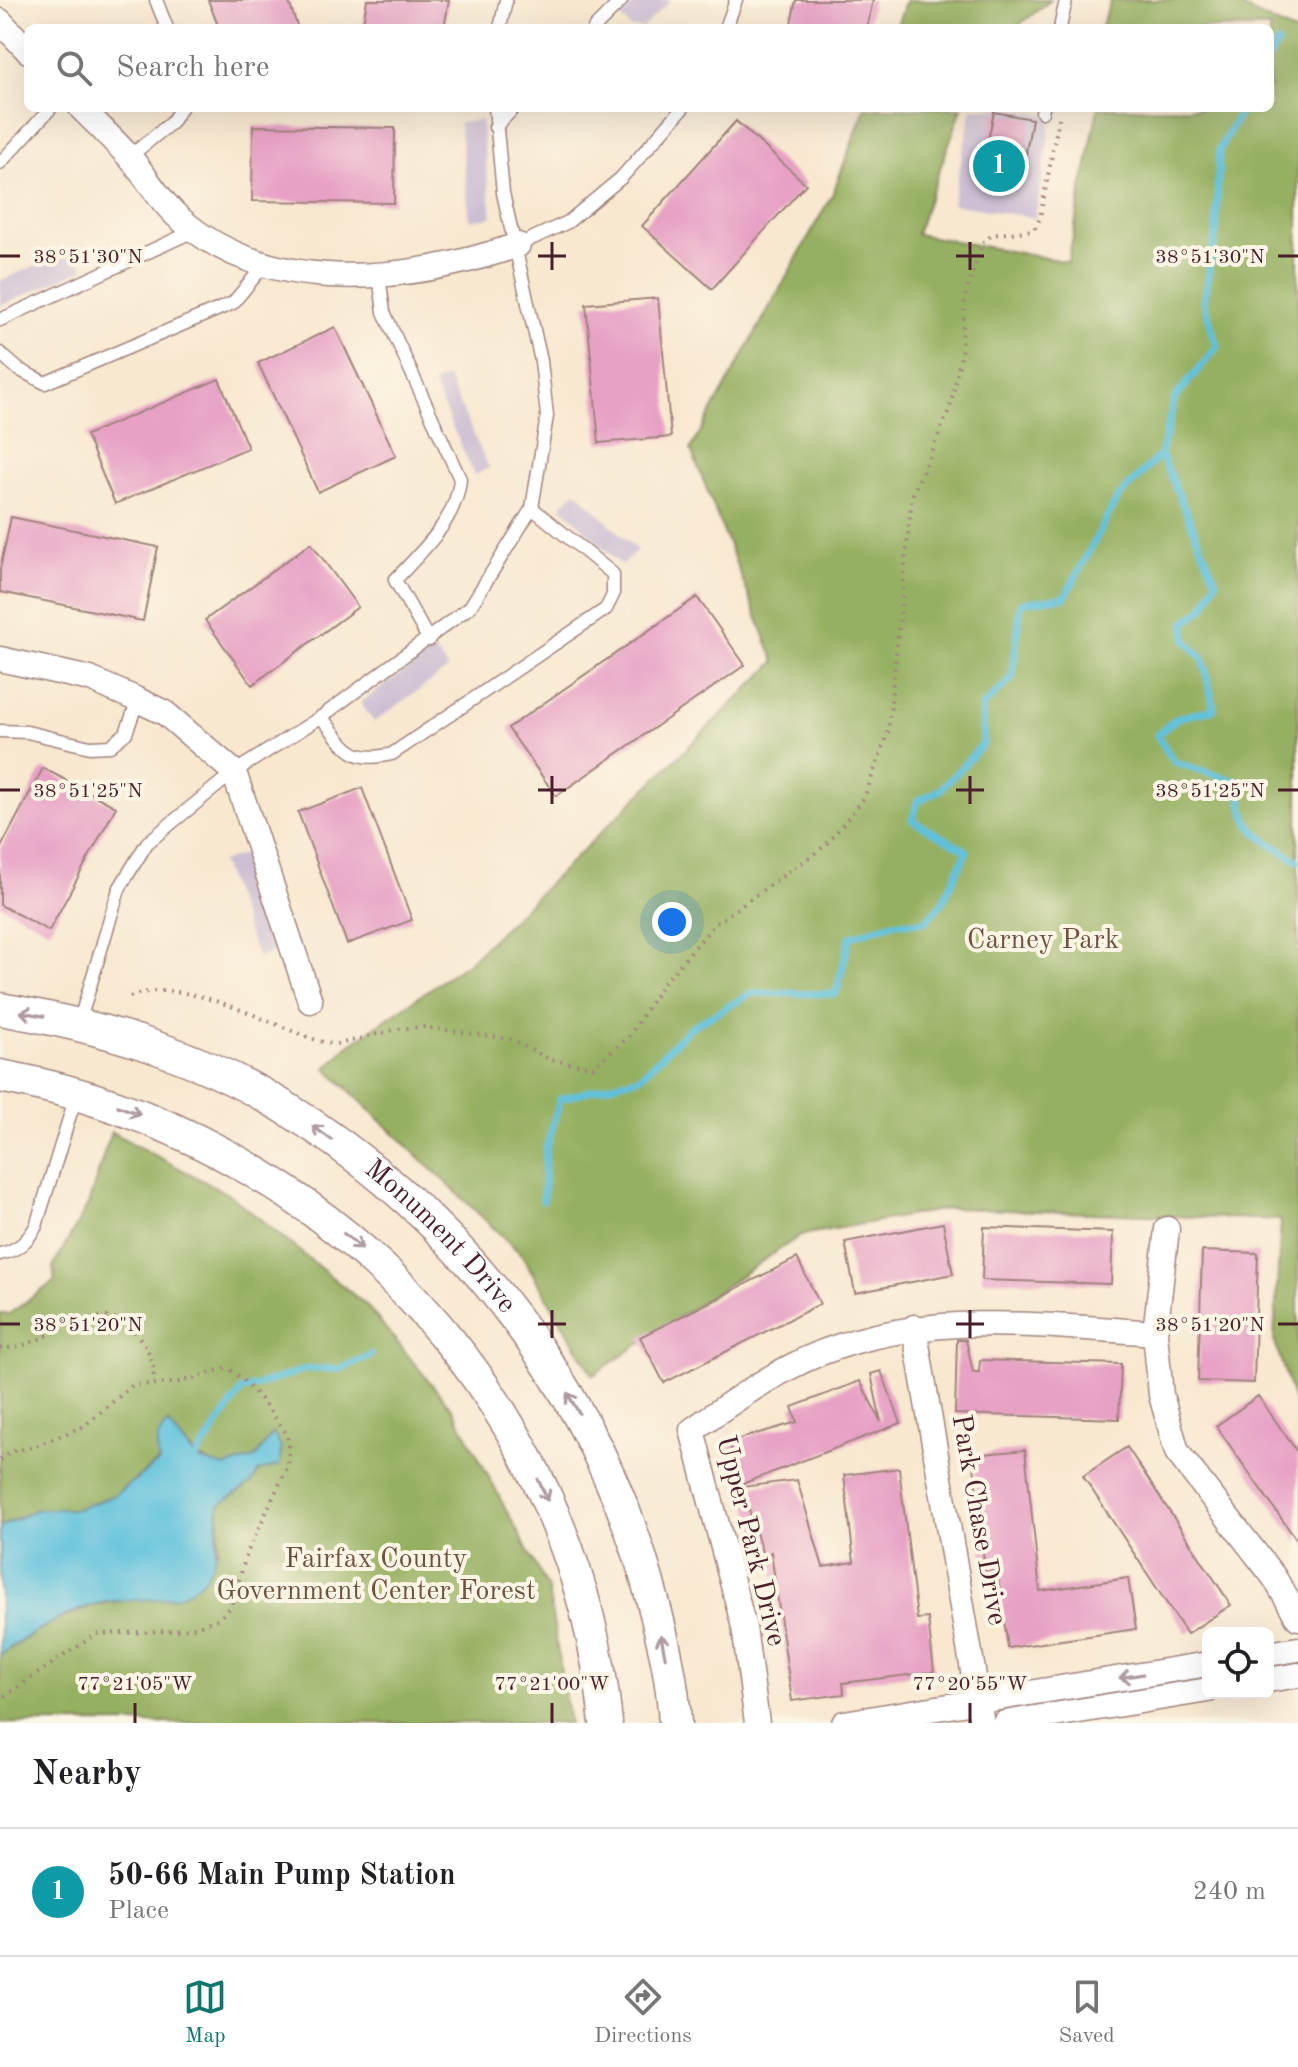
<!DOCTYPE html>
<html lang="en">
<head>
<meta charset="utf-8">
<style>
  body { margin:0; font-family:"Old Standard TT",serif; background:#f2f2f2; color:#202124 }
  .controls { position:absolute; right:24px; bottom:24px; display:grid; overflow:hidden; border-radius:12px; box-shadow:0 8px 32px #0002 }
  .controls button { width:72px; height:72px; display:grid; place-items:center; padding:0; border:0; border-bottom:2px solid #e0e0e0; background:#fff; color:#202124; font:40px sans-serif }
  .you { position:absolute; left:672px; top:922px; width:28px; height:28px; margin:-20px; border:6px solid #fff; border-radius:50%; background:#1a73e8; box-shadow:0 0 0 12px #1a73e833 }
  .badge { display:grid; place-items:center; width:52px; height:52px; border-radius:50%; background:#0f766e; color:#fff; font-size:26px; font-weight:700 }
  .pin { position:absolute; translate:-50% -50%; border:4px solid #fff; box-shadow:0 2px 8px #0006 }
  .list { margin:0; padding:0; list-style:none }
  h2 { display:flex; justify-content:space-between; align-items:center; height:104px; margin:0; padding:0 32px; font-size:34px }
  h2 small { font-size:26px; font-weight:400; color:#757577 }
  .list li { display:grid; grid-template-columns:52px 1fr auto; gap:24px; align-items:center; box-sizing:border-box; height:128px; padding:0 32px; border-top:2px solid #e0e0e0 }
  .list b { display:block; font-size:30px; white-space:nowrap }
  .list p { margin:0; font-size:26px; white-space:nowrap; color:#757577 }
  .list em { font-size:26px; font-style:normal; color:#757577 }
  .icon { flex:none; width:44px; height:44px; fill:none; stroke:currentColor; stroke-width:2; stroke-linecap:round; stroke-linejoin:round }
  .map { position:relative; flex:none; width:1298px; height:1723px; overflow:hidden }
  .search { position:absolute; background:#fff; box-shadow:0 8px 32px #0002; left:24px; right:24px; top:24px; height:88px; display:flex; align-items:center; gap:20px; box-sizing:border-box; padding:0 28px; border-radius:12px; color:#757577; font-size:30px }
  .sheet { height:232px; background:#fff }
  nav { display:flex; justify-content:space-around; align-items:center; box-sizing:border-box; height:112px; border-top:2px solid #e0e0e0; background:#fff; font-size:22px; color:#757577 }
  nav a { display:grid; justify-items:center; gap:4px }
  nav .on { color:#0f766e }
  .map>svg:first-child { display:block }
</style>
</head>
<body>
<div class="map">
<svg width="1298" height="1723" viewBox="0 0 1298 1723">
  <rect width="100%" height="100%" fill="#fcf5e5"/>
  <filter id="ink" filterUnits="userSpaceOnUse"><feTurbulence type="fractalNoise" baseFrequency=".0125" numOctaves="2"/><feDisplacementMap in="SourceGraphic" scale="16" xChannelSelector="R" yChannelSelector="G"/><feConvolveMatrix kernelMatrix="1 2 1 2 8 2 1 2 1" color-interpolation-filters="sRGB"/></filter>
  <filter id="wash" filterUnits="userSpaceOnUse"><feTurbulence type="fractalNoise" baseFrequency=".006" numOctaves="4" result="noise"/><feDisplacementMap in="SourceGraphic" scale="32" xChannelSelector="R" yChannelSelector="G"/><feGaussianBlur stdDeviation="1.8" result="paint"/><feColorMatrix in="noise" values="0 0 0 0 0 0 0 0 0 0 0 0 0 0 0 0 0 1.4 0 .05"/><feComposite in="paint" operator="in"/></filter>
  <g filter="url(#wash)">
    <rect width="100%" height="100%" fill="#f8e8d0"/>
    <path fill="#ccbed3" d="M 639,0 L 671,0 L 643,28 L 631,28 L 621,18 Z
      M 972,108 L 1009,108 L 1052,116 L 1035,218 L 952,204 Z
      M 481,120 L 492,217 L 470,220 L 459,123 Z
      M 74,248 L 84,269 L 0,306 L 0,281 Z
      M 447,377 L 489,468 L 474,475 L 433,384 Z
      M 576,491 L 637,550 L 622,566 L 561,506 Z
      M 435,650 L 448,669 L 374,722 L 360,703 Z
      M 244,854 L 281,949 L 258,958 L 221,862 Z"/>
    <path fill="#96b062" stroke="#706846" stroke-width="2" d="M 906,0 L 1051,0 L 1015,28 L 896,28 Z
      M 1111,0 L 1227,0 L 1298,34 L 1298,1413 L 1274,1339 L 1281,1220 L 951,1208 L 801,1235 L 593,1375 L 522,1255 L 326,1068 L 348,1046 L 470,961 L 775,662 L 691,449 L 833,193 L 865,108 L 962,108 L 916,234 L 1068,262 L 1098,108 L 1270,108 L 1270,28 L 1101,28 Z
      M 111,1132 L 230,1195 L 366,1305 L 454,1411 L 548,1589 L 569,1723 L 0,1723 L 0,1655 L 52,1622 L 96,1604 L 183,1594 L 218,1550 L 219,1505 L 252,1483 L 273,1433 C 267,1440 261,1453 253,1458 C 213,1482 191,1452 168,1424 L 159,1461 L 113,1496 L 75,1509 L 37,1509 L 0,1527 L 0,1314 L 9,1314 L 55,1281 L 53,1267 L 88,1205 Z"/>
    <path fill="#5ec1dc" stroke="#547084" stroke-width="2" d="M 169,1424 L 197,1459 L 225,1467 L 255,1458 L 273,1433 L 281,1447 L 280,1465 L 259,1471 L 252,1483 L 219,1505 C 215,1530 222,1555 205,1577 C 180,1611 128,1594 93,1605 C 60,1616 28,1635 0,1655 L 0,1527 L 37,1509 L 76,1509 L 113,1496 L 159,1462 C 156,1446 154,1434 169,1424 Z"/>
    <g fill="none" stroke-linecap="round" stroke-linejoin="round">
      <path stroke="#5ec1dc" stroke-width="7" d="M 1270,57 L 1278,43
        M 1161,454 L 1216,581 L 1204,608 L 1185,623 L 1186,640 L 1203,659 L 1214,709 L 1177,718 L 1157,735 L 1174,762 L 1239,782 C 1245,837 1255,832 1298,861
        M 543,1201 L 546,1149 L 560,1099 L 640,1077 L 691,1027 L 752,993 L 836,994 L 850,937 L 893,923 L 925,922 L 942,903 L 967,851 L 912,820 L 918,801 L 940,790 L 983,744 L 982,707 L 1012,678 L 1021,603 L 1065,597 L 1117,499 L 1161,454 L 1175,398 L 1217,347 L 1204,301 L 1216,233 L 1219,150 L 1242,108
        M 192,1463 L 241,1391 L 306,1369 L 341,1369 L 371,1355"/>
    </g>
    <g id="blocks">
      <path fill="#e7a1c5" d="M 208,0 L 288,0 L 298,28 L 219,28 Z
        M 367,0 L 449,0 L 444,28 L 362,28 Z
        M 796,0 L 873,0 L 867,28 L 790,28 Z
        M 994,112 L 1032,119 L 1021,181 L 995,176 L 994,182 L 972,178 L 977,148 L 986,150 Z
        M 736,121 L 806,184 L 712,289 L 642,226 Z
        M 253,126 L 395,128 L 394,203 L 252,201 Z
        M 658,298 L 671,437 L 599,443 L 586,304 Z
        M 335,327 L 396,456 L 318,492 L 258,363 Z
        M 219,379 L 248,448 L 115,504 L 86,435 Z
        M 11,517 L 158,547 L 143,621 L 0,592 L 0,569 Z
        M 311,543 L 358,607 L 252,685 L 205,620 Z
        M 697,597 L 745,665 L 556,796 L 508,728 Z
        M 43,768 L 116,807 L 49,931 L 0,905 L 0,849 Z
        M 362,788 L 412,920 L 347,944 L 298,812 Z
        M 943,1223 L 953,1274 L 855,1293 L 845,1242 Z
        M 984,1227 L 1113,1232 L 1111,1284 L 982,1280 Z
        M 1202,1251 L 1258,1253 L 1254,1383 L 1198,1381 Z
        M 797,1258 L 820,1304 L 664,1383 L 640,1337 Z
        M 957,1340 L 966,1340 L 973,1372 L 979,1372 L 980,1360 L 1121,1364 L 1119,1419 L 955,1414 Z
        M 881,1371 L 901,1423 L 742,1484 L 729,1442 L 797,1422 L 792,1407 L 860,1381 L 881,1422 L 871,1374 Z
        M 1258,1396 L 1298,1453 L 1298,1542 L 1216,1426 Z
        M 1127,1447 L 1231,1605 L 1187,1634 L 1083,1476 Z
        M 1025,1450 L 1040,1591 L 1128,1578 L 1136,1629 L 1008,1648 L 997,1571 L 985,1572 L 973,1455 Z
        M 899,1468 L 917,1619 L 928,1618 L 934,1672 L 843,1683 L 844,1694 L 792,1701 L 771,1552 L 763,1555 L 742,1487 L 797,1480 L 823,1567 L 854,1562 L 844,1475 Z"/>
    </g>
  </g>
  <g filter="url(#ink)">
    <use href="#blocks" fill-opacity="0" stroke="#a1847e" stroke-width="2"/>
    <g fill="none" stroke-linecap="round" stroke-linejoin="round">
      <g stroke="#a1847e" stroke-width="15">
        <path id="service" d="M 156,0 L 167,28
          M 500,28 L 506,0
          M 594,28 L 622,0
          M 726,28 L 736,0
          M 1060,28 L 1066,0
          M 1042,112 L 1043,108
          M 495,127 L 514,108
          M 129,157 L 171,123 L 181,108
          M 0,163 L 51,108
          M 518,245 L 568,222 L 621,178 L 683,108
          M 379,276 L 384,312 L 460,479 C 457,520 422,551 395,580 L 429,640
          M 0,320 L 196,230
          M 0,353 L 18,369 L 45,383 L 233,303 L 265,264
          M 321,717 C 347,747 349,764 392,754 L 606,609 L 613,595 L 613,574 L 532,508
          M 0,731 L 27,732 L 90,747 L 110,746 L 126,733 L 138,700
          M 79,1023 L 119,889 L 147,843 L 234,772 L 321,717 L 470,607 L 532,508 L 547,416 L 541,361 L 503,193 L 495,108
          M 0,1254 C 18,1250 27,1242 36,1226 L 76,1096"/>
      </g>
      <g stroke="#a1847e" stroke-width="27">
        <path id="minor" d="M 0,21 L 28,51
          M 81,108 C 98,125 116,142 132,160 C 147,178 160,201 178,217 C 269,299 410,282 518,245
          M 0,659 L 90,679 L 138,700 L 165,713 L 234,772 L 310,1001
          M 1167,1229 L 1155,1333 L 1161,1395 L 1177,1452 L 1274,1577 L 1298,1618
          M 914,1327 L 982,1723
          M 1268,1654 L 1298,1649
          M 1268,1680 L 1298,1675
          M 757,1723 L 744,1627 L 692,1430 C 738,1398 786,1363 840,1346 C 944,1312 1049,1326 1155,1333
          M 844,1723 L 1208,1664
          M 1005,1723 L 1208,1690"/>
      </g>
      <g stroke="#a1847e" stroke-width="35">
        <g id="secondary">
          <path id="s1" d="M 0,1009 C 100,1026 197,1054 284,1107 C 463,1217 599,1395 652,1598 C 663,1639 673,1681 675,1723"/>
          <path d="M 0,1076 C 322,1135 574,1393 606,1723"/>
        </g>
      </g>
      <path stroke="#a1847e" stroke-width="4" stroke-dasharray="2 6" stroke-linecap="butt" d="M 130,997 C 184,973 271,1027 323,1042 L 339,1044 L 398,1029 L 424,1027 L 510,1039 L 551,1060 L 593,1067 L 628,1038 L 662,985 L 715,924 L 825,846 L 864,798 L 888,733 L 912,496 L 950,408 L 961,356 L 965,297 L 982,243 L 992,235 L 1034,230 L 1040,218 L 1059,118
        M 0,1348 C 50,1351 96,1285 138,1336 C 150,1351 155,1363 153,1382
        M 0,1460 L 13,1451 L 33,1447 L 84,1426 L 133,1385 L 176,1383 L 226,1368 C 241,1372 278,1419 286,1434 C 290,1444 289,1456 288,1466 L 247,1553 L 231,1607 L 220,1618 L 195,1627 L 168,1631 L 96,1634 L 0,1699"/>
      <use href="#service" stroke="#fff" stroke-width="12"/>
      <use href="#minor" stroke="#fff" stroke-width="24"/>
      <use href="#secondary" stroke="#fff" stroke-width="32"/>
    </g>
    <defs><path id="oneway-shaft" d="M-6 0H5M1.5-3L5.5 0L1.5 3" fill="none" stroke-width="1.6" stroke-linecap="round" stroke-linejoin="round" transform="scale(2)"/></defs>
    <g stroke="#ae9aa0">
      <use href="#oneway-shaft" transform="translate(32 1014) rotate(-170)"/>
      <use href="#oneway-shaft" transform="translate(129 1110) rotate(20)"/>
      <use href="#oneway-shaft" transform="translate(322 1133) rotate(-144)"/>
      <use href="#oneway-shaft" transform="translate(353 1241) rotate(39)"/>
      <use href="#oneway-shaft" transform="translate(573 1403) rotate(-120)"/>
      <use href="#oneway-shaft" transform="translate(543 1490) rotate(65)"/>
      <use href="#oneway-shaft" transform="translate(663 1646) rotate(-101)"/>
      <use href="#oneway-shaft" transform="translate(1131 1676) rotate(171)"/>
    </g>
  </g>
  <path fill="none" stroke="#4a1f2b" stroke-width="3" d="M 552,242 L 552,270M 970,242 L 970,270M 0,256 L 20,256M 538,256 L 566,256M 956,256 L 984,256M 1278,256 L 1298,256M 552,776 L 552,804M 970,776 L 970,804M 0,790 L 20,790M 538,790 L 566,790M 956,790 L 984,790M 1278,790 L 1298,790M 552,1310 L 552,1338M 970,1310 L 970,1338M 0,1324 L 20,1324M 538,1324 L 566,1324M 956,1324 L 984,1324M 1278,1324 L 1298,1324M 135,1703 L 135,1723M 552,1703 L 552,1723M 970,1703 L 970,1723"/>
  <g text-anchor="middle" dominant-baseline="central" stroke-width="8" stroke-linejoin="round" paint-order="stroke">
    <g font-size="28" fill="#6d533f" stroke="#fcf5e5">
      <text x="1043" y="941">Carney Park</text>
      <text x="376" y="1560">Fairfax County<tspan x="376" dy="32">Government Center Forest</tspan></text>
    </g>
    <g font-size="28" fill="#4a1f2b" stroke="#fcf5e5">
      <text stroke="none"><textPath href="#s1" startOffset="506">Monument Drive</textPath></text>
      <text transform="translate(978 1520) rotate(80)">Park Chase Drive</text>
      <text transform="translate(750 1541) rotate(76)">Upper Park Drive</text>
    </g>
  </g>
  <g font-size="20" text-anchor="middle" fill="#4a1f2b" stroke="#fcf5e5" stroke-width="8" stroke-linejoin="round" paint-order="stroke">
    <text x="88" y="263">38°51'30"N</text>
    <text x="1210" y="263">38°51'30"N</text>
    <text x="88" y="797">38°51'25"N</text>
    <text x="1210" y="797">38°51'25"N</text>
    <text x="88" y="1331">38°51'20"N</text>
    <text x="1210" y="1331">38°51'20"N</text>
    <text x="135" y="1690">77°21'05"W</text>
    <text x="552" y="1690">77°21'00"W</text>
    <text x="970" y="1690">77°20'55"W</text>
  </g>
</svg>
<div class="controls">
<button><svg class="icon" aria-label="locate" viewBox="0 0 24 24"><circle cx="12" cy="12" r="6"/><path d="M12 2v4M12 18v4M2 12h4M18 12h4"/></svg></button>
</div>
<div class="you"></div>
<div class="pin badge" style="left:999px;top:166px;background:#0f9aa8">1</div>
<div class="search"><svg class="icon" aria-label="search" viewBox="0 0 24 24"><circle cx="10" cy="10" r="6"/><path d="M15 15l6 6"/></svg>Search here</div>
</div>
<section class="sheet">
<h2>Nearby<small></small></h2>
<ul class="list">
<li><span class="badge" style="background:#0f9aa8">1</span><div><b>50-66 Main Pump Station</b><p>Place</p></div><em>240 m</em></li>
</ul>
</section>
<nav>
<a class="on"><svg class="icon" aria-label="map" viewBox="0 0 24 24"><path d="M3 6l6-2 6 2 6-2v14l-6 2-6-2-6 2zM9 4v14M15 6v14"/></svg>Map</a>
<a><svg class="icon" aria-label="directions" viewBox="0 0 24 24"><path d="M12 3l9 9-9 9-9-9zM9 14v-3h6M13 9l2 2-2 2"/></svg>Directions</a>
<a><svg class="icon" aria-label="saved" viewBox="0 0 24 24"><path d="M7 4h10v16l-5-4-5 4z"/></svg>Saved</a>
</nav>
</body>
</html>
